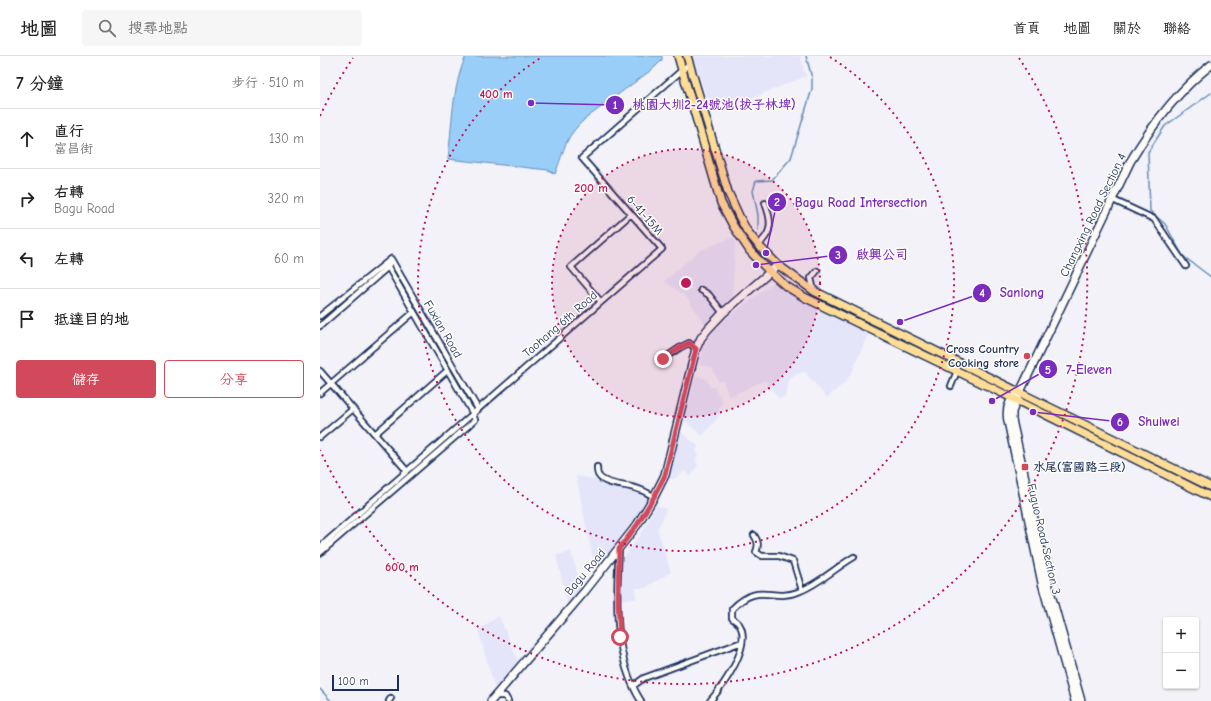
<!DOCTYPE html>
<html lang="zh-TW">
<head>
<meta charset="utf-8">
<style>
  body { margin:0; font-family:"Comic Neue","LXGW WenKai TC",sans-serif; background:#f6f6f6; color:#222 }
  .controls { position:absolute; right:12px; bottom:12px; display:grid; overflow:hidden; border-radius:4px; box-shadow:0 1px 3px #0004 }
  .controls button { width:36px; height:36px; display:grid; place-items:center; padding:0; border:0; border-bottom:1px solid #e0e0e0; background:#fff; color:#222; font:20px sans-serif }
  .scale { position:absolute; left:12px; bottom:10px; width:67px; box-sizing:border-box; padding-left:4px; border:2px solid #1b2f5e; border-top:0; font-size:11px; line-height:14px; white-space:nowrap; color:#1b2f5e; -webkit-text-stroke:3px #fdfcf7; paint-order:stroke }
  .stop { position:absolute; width:12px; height:12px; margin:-9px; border:3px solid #d1495b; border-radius:50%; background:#fff }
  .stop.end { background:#d1495b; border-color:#fff; box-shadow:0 1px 4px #0008 }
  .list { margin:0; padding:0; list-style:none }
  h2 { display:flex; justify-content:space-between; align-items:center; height:52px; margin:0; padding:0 16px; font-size:17px }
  h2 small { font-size:13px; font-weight:400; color:#767676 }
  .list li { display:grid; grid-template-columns:26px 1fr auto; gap:12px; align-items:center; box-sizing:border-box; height:60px; padding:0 16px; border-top:1px solid #e0e0e0 }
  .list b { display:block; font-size:15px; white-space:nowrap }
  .list p { margin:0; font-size:13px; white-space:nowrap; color:#767676 }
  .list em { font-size:13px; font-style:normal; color:#767676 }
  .actions { display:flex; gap:8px; padding:12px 16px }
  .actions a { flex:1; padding:9px 0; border:1px solid #d1495b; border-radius:4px; text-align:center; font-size:14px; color:#d1495b }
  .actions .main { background:#d1495b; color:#fff }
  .icon { flex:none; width:22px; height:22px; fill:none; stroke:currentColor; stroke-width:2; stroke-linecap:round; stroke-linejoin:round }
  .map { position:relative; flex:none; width:891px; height:645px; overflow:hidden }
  header { display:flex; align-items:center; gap:24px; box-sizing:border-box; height:56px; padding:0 20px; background:#fff; border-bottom:1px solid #e0e0e0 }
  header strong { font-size:19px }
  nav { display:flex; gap:22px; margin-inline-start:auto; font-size:14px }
  .search { width:280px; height:36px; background:#f6f6f6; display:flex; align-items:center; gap:10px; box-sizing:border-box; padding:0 14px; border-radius:4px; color:#767676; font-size:15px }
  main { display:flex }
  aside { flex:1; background:#fff }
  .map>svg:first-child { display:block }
</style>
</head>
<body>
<header>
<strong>地圖</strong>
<div class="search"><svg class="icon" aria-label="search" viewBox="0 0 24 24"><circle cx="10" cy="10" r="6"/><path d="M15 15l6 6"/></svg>搜尋地點</div>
<nav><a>首頁</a><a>地圖</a><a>關於</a><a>聯絡</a></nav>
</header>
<main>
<aside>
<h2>7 分鐘<small>步行 · 510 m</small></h2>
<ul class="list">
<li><svg class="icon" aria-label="ahead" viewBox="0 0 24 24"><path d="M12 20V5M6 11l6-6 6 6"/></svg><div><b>直行</b><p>富昌街</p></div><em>130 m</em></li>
<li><svg class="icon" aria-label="right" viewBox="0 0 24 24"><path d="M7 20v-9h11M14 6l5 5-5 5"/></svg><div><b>右轉</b><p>Bagu Road</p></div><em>320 m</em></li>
<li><svg class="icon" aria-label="left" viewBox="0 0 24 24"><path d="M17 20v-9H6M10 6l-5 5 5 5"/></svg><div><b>左轉</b></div><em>60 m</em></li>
<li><svg class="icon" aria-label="arrive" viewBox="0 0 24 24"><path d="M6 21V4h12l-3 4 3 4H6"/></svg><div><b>抵達目的地</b></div></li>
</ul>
<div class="actions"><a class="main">儲存</a><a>分享</a></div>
</aside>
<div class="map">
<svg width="891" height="645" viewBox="0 0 891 645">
  <rect width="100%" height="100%" fill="#f2f2f8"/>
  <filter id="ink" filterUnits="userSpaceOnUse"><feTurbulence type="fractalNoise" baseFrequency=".025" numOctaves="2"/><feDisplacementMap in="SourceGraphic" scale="8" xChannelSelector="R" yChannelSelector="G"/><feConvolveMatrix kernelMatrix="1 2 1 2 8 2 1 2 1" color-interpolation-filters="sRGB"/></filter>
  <g filter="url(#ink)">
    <path fill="#e4e5f9" d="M 372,0 L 480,0 L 486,20 L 393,58 Z
      M 413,181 L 415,185 L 412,247 L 387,271 L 366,241 L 344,225 L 379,195 Z
      M 454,226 L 471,238 L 548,278 L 532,316 L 526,325 L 507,342 L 485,316 L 475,318 L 469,324 L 465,340 L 459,343 L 445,324 L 409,341 L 403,324 L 399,326 L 392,312 L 380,309 L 383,293 L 391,279 L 402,266 Z
      M 376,320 L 387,323 L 390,331 L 394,331 L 403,347 L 398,353 L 401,358 L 382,380 L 364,364 Z
      M 360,375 L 378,390 L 376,396 L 378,397 L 376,404 L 378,409 L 370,421 L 365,415 L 354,423 L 347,422 Z
      M 256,420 L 278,424 L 290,431 L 315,434 L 329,440 L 311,473 L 276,517 Z
      M 336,449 L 346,453 L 342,465 L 337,472 L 351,516 L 325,532 L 316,532 L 316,543 L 301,543 L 302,503 L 324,473 Z
      M 251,496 L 262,533 L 248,549 L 236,499 Z
      M 179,560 L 199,607 L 175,633 L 158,574 Z"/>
    <path fill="#98cef7" stroke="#668eba" d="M 146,0 L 342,0 L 342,4 L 334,12 L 265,63 C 244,82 245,93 235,118 L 228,114 L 128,103 C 132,70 132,31 146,0 Z"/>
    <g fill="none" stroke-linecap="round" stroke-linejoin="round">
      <path stroke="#668eba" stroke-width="1.5" d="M 891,37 L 845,70 L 828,96 L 830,155 L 845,168 L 863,200 L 891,221
        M 438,174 L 438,159 L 433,135 L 436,125 L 452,124 L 471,102 L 492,33 L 492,22 L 486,0
        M 0,633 L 11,645"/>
      <g stroke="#1b2f5e" stroke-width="8">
        <path id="street" d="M 791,143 L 834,163 L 866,210
          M 440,191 C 440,185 443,185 446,180 C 453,170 449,158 445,147
          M 71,203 L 158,353
          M 381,234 L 389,239 L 403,257
          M 494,235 L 491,222 L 497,215
          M 281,246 L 251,211 L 311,158
          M 0,260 L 71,203
          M 0,270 L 68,211 L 69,208
          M 343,303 L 361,291 L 369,287 L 376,293
          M 0,315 L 87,415
          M 631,330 L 637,315
          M 0,337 L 94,256
          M 55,378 L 128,314
          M 0,381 L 33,353
          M 277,411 C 277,414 277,418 279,420 C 284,428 303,429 311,431 C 320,433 327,436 334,441
          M 434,479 C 438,485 439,489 436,496 L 442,500 L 459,500 L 473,505 L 482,534
          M 0,491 L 342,193 L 262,102 L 369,8
          M 299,493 C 296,543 293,601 321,645
          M 0,497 L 155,364 L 153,358 L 68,211
          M 313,630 L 324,622 L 422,586
          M 176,640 L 185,640 L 188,645
          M 69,645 L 71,642
          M 390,645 C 403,630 433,589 419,568 C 418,566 414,564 412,562 L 412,553 C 439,525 450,546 478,536 C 499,528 515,512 534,501"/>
      </g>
      <g stroke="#1b2f5e" stroke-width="10">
        <path id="secondary" d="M 697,338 C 688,345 686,355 688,365 L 722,527 L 755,645
          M 171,645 L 265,535 L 317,469 L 334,441 L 345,419 L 370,316 L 376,293 L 381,282 L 388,273 L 403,257 L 458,209
          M 761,645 L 730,535 L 692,364 L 692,356 L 700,336 L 810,106 C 832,69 857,35 891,9"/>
      </g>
      <g stroke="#1b2f5e" stroke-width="10">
        <path id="primary" d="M 358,0 L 401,147 L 414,171 L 430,195 L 450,216 L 466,230 L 484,241 L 670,331 L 891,441
          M 367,0 L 408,136 L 419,160 L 427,175 L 440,191 L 458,209 L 494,235 L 891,431"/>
      </g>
      <use href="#street" stroke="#fdfcf7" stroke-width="4.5"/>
      <use href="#secondary" stroke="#fdfcf7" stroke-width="7"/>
      <use href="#primary" stroke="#ffdd96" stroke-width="7"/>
    </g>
  </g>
  <g fill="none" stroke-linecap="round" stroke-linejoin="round" filter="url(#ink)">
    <path stroke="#d1495b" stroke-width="5" d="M 300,581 L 298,546 L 299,493 L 317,469 L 334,441 L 345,419 L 376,293 L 369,287 L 361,291 L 343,303"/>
  </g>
  <circle cx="366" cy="227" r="134" fill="#c2185b" fill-opacity=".12"/>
  <g fill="none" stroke="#c2185b" stroke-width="2" stroke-dasharray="2 4">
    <circle cx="366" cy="227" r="134"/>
    <path d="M510 1A268 268 0 1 1 222 1"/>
    <path d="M0 60A402 402 0 0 1 33 2M699 2A402 402 0 1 1 0 394"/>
  </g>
  <g fill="#d1495b" stroke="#fdfcf7" stroke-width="1.5">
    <circle cx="707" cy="300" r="4"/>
    <rect x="701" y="407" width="8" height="8" rx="2"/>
  </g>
  <g text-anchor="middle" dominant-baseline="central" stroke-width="3" stroke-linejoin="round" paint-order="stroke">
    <g font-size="12" fill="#1b2f5e" stroke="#fdfcf7">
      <text transform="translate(325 159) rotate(49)">6-41-15M</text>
      <text transform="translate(773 159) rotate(-64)">Changxing Road Section 4</text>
      <text transform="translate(240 268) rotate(-41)">Taohang 6th Road</text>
      <text transform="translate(123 273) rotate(60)">Fuxian Road</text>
      <text transform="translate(724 483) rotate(77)">Fuguo Road Section 3</text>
      <text transform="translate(265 516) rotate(-50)">Bagu Road</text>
    </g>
    <g font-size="12" font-weight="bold" fill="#1b2f5e" stroke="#fdfcf7" text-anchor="end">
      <text x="699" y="293">Cross Country<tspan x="699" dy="14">Cooking store</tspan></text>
      <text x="713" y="411" text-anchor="start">水尾(富國路三段)</text>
    </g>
  </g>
  <circle cx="366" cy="227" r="6" fill="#c2185b" stroke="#fdfcf7" stroke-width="2"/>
  <g font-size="12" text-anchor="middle" font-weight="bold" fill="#c2185b" stroke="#fdfcf7" stroke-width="3" stroke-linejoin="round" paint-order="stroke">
    <text x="176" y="42">400 m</text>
    <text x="271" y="136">200 m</text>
    <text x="82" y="515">600 m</text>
  </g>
  <path fill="none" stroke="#7b2cbf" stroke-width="1.5" d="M211 47L295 49M446 197L457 146M436 209L518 199M580 266L662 237M672 345L728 313M713 356L800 366"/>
  <g fill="#7b2cbf" stroke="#fdfcf7" stroke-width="1.5">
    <circle cx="211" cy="47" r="4"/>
    <circle cx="446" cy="197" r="4"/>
    <circle cx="436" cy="209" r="4"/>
    <circle cx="580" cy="266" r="4"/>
    <circle cx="672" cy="345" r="4"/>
    <circle cx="713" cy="356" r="4"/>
    <circle cx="295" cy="49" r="10"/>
    <circle cx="457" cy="146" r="10"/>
    <circle cx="518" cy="199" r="10"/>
    <circle cx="662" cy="237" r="10"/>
    <circle cx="728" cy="313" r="10"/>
    <circle cx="800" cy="366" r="10"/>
  </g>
  <g font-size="12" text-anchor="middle" font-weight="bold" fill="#fff">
    <text x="295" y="53">1</text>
    <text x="457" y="150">2</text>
    <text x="518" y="203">3</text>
    <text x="662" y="241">4</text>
    <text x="728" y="318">5</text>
    <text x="800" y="370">6</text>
  </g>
  <g font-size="13" text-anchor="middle" font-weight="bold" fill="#7b2cbf" stroke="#fdfcf7" stroke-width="3" stroke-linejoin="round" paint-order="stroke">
    <text x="394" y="53">桃園大圳2-24號池(拔子林埤)</text>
    <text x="541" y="151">Bagu Road Intersection</text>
    <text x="562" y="203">啟興公司</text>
    <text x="702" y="241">Sanlong</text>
    <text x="769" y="318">7-Eleven</text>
    <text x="839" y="370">Shuiwei</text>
  </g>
</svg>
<div class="controls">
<button>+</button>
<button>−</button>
</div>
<div class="scale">100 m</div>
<div class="stop" style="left:300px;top:581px"></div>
<div class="stop end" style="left:343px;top:303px"></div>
</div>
</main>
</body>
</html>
